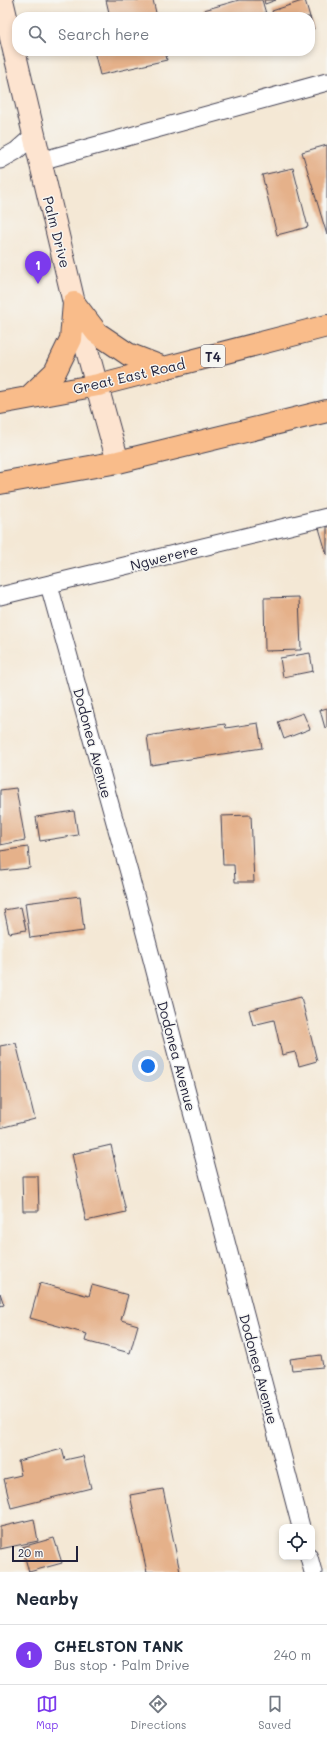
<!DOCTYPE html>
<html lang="en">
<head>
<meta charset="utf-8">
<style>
  body { margin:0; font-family:Mali,sans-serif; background:#f6f6f7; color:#1f2937 }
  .controls { position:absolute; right:12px; bottom:12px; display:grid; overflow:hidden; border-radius:8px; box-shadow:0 2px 6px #0003 }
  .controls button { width:36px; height:36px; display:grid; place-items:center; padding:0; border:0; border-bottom:1px solid #e0e1e3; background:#fff; color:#1f2937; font:20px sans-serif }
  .scale { position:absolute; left:12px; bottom:10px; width:66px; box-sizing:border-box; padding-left:4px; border:2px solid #22223b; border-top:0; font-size:11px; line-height:14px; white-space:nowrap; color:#22223b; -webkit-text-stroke:3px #f6f6f2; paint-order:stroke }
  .you { position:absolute; left:148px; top:1066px; width:14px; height:14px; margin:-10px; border:3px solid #fff; border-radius:50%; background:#1a73e8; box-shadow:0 0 0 6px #1a73e833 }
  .badge { display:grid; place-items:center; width:26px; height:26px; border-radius:50%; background:#7c3aed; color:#fff; font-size:13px; font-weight:700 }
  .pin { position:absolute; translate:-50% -33px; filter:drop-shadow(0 1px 2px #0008) }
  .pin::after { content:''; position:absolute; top:21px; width:14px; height:12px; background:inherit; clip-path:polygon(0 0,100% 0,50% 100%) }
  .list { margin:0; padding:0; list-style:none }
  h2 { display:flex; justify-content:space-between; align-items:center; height:52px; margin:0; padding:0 16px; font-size:17px }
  h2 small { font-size:13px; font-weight:400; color:#747a83 }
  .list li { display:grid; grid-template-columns:26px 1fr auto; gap:12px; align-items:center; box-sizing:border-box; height:60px; padding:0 16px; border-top:1px solid #e0e1e3 }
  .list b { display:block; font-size:15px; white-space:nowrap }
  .list p { margin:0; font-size:13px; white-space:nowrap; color:#747a83 }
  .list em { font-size:13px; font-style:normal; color:#747a83 }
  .icon { flex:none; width:22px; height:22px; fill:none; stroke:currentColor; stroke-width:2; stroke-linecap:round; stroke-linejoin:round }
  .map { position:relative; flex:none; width:327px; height:1572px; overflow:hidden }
  .search { position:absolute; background:#fff; box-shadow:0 2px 6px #0003; left:12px; right:12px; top:12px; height:44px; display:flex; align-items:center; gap:10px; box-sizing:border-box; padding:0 14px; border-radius:16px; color:#747a83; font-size:15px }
  .sheet { height:112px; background:#fff }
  nav { display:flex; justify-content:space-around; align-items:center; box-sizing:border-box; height:56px; border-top:1px solid #e0e1e3; background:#fff; font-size:11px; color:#747a83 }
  nav a { display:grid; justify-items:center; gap:2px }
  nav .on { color:#7c3aed }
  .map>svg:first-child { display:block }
</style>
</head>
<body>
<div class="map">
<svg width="327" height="1572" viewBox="0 0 327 1572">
  <rect width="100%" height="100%" fill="#f6f6f2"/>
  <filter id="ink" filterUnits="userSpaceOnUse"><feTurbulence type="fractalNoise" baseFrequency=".025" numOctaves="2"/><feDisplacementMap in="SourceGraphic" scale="8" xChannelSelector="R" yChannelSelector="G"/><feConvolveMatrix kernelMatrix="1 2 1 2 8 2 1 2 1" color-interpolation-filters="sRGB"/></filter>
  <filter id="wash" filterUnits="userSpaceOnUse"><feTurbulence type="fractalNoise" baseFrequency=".012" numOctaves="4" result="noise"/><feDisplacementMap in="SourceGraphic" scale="16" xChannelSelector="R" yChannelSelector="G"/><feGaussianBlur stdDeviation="0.9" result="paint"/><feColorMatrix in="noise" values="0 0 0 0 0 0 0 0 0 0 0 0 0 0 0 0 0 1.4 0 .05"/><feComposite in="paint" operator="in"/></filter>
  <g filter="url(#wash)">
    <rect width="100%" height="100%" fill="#f4e8d5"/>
    <g id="blocks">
      <path fill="#e5b18a" d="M 106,0 L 153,0 L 157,17 L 110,17 Z
        M 239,0 L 262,0 L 267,17 L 206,17 L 204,10 Z
        M 264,0 L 276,0 L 265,4 Z
        M 305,0 L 310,17 L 274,17 L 272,11 Z
        M 310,17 L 314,29 L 310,30 Z
        M 94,51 L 165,51 L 167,60 L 100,75 Z
        M 327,145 L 327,235 L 302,152 Z
        M 293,168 L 308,227 L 277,235 L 262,175 Z
        M 327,525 L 327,555 L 319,528 Z
        M 299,597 L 301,650 L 265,651 L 264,598 Z
        M 310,653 L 313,671 L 283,677 L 280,658 Z
        M 327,708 L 327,727 L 325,728 L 320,710 Z
        M 303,713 L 310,729 L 284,739 L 278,722 Z
        M 258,723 L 262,748 L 151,765 L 147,736 L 225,724 L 226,728 Z
        M 16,788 L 25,840 L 0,845 L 0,790 Z
        M 74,811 L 78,835 L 40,841 L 36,817 Z
        M 251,815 L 254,882 L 235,882 L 234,865 L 223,865 L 221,816 Z
        M 28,847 L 30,868 L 1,871 L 0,851 Z
        M 80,896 L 84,931 L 30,938 L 25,903 Z
        M 21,907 L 26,930 L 9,933 L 4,910 Z
        M 301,997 L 317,1061 L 299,1066 L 295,1052 L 282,1055 L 274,1020 L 253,1025 L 249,1010 Z
        M 16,1043 L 35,1119 L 0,1128 L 0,1046 Z
        M 111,1145 L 126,1212 L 86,1221 L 72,1154 Z
        M 22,1176 L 38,1176 L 39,1211 L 23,1211 Z
        M 40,1283 L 89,1296 L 92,1285 L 128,1295 L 121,1320 L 138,1325 L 130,1353 L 85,1341 L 87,1334 L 30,1318 Z
        M 0,1293 L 4,1305 L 0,1306 Z
        M 321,1355 L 323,1367 L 292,1370 L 290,1359 Z
        M 62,1449 L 65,1460 L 83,1456 L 91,1488 L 11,1508 L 4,1479 L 21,1475 L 18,1461 Z
        M 163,1489 L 180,1572 L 147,1572 L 130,1495 Z
        M 34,1519 L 38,1541 L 0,1549 L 0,1527 Z
        M 54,1538 L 62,1563 L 29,1572 L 22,1547 Z"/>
    </g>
  </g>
  <g filter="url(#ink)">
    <use href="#blocks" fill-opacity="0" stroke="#424052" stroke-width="1"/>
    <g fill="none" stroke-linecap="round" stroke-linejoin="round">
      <g stroke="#424052" stroke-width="19">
        <path id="street" d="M 0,160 L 16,151 L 34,135
          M 40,161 L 327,82
          M 49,585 L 130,876 L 301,1527
          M 0,596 L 327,517
          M 309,1557 L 313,1572"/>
      </g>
      <g stroke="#424052" stroke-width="24">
        <path id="secondary" d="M 2,0 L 74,303 L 118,462"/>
      </g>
      <g stroke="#424052" stroke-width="24">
        <path id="primary" d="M 74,303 L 97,333 L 128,354 L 164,368
          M 29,397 L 55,372 L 71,339 L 74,303
          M 0,403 L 98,385 L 327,326
          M 0,483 L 118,462 L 327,411"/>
      </g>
      <use href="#street" stroke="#fff" stroke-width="17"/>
      <use href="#secondary" stroke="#fde4d0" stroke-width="22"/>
      <use href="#primary" stroke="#f9bc8a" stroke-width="22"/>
    </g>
  </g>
  <g text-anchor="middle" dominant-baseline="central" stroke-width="3" stroke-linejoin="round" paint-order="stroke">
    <rect fill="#f6f6f2" stroke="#626272" stroke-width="1" x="201" y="345" width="24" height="22" rx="3"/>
    <g font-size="13" font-weight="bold" fill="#22223b">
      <text x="213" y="356">T4</text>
    </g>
    <g font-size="14" fill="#22223b" stroke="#f6f6f2">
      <text transform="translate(57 232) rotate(76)">Palm Drive</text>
      <text transform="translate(129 376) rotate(-13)">Great East Road</text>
      <text transform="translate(164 557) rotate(-14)">Ngwerere</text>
      <text transform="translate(93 743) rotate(75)">Dodonea Avenue</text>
      <text transform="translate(177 1056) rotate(75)">Dodonea Avenue</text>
      <text transform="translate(259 1369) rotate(75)">Dodonea Avenue</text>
    </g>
  </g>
</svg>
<div class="controls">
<button><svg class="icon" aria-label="locate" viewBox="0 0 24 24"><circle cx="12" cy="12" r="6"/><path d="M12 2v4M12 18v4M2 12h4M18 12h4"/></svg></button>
</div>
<div class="scale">20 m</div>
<div class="you"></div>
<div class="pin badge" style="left:38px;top:284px">1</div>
<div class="search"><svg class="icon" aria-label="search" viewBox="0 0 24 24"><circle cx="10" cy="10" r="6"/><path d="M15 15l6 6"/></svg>Search here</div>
</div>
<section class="sheet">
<h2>Nearby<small></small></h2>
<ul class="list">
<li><span class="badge">1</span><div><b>CHELSTON TANK</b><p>Bus stop · Palm Drive</p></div><em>240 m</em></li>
</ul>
</section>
<nav>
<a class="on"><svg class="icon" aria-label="map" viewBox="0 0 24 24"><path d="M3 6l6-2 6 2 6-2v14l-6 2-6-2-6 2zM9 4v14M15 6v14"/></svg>Map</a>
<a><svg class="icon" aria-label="directions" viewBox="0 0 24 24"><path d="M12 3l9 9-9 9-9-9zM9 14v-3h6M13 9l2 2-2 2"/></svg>Directions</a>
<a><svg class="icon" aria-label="saved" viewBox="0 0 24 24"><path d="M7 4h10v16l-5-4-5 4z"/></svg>Saved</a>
</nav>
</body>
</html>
